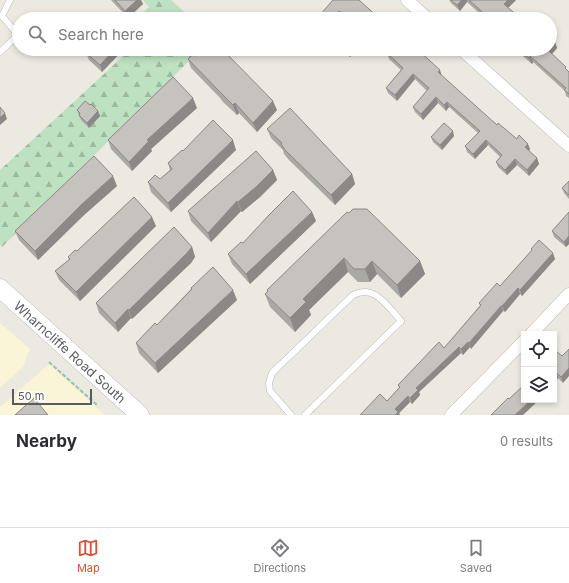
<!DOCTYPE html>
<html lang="en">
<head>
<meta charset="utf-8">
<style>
  body { margin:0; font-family:Inter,sans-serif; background:#f7f7f7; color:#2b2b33 }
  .controls { position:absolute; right:12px; bottom:12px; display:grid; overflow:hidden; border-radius:0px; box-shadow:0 2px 6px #0003 }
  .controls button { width:36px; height:36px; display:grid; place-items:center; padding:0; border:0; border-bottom:1px solid #e1e1e2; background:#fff; color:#2b2b33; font:20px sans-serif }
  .scale { position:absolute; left:12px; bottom:10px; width:80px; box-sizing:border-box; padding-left:4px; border:2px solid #595b60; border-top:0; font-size:11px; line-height:14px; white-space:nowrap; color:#595b60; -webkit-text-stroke:3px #fff; paint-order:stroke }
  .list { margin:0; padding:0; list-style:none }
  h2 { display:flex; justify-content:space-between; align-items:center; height:52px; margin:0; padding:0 16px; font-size:17px }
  h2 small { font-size:13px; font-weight:400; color:#7c7c81 }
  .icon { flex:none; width:22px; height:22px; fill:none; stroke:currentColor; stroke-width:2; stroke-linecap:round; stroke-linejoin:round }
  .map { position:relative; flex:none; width:569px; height:415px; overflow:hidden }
  .search { position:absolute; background:#fff; box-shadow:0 2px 6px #0003; left:12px; right:12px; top:12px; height:44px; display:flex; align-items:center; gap:10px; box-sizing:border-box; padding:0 14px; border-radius:22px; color:#7c7c81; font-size:15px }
  .sheet { height:112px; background:#fff }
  nav { display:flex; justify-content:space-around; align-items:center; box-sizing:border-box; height:56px; border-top:1px solid #e1e1e2; background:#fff; font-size:11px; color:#7c7c81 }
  nav a { display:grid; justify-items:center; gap:2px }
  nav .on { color:#db5136 }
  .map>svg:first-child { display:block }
</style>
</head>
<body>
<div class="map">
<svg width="569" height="415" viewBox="0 0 569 415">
  <defs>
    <pattern id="forest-firs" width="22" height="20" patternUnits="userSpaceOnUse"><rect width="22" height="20" fill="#bee1c1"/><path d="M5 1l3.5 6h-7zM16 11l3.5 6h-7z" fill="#9db9a0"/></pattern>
  </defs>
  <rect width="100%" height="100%" fill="#ebe9e0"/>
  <path fill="#faf5d6" d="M 0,323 L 30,349 L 23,367 L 0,388 Z
    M 49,364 L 105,415 L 0,415 L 0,407 Z"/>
  <path fill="url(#forest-firs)" d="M 143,0 L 171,0 L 192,19 L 136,19 L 149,7 Z
    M 131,49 L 201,49 L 2,247 L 0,245 L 0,170 Z"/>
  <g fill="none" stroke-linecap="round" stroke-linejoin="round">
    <g stroke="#b6b7bc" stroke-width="7">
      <path id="service" d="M 0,52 L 18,35 L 2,16 L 10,0
        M 291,415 L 270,391 L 269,383 L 272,373 L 353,295 C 375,284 387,306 401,321 L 305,415"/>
    </g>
    <g stroke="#b6b7bc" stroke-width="13">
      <path id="minor" d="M 407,0 L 428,19
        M 461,49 L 569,146
        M 531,334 L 569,294
        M 451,415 L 524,341"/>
    </g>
    <g stroke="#b6b8be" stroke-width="19">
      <path id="secondary" d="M 0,288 L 140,415"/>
    </g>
    <path stroke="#98c1a7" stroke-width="2" stroke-dasharray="4 2" stroke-linecap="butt" d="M 49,362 L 97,405"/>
    <use href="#service" stroke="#fff" stroke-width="6"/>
    <use href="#minor" stroke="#fff" stroke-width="12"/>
    <use href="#secondary" stroke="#fff" stroke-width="18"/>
  </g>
  <path fill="#aaa8a3" d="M 111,0 L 141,0 L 143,4 L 128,18 Z
    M 333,0 L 380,19 L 344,19 L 341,16 L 339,19 L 320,19 L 319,16 Z
    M 449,0 L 516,0 L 508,8 L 521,19 L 486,19 L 467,2 L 460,11 L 451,3 Z
    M 555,42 L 557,48 L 552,54 L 569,72 L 569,98 L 566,96 L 565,91 L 533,62 L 532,64 L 518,52 L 517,49 L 550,49 Z
    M 90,49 L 124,49 L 102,72 L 89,60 L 86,53 Z
    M 342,49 L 358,49 L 350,57 Z
    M 385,49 L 417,49 L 441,76 L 497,125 L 517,139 L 530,149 L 529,151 L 537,158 L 539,164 L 529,176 L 517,165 L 507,175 L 498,167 L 496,162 L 500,157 L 488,145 L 475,159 L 467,152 L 465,146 L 478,133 L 449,107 L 446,111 L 438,103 L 423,120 L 415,112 L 413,107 L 427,91 L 415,79 L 397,101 L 388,93 L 386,88 L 401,70 L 389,59 L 387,53 L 388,52 Z
    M 188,59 L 277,110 L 257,132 L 239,113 L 237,115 L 222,101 L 221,99 L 191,68 Z
    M 90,105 L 98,111 L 100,116 L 89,128 L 81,120 L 77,110 Z
    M 197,108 L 151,149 L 152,151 L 132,171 L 111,149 L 108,140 Z
    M 267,129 L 352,174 L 355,184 L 335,205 L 289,160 L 284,154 L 283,150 L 271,138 Z
    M 454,136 L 442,150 L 433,142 L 431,137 Z
    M 236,150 L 171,212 L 151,192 L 148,182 L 160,179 L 170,170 L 168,163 L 183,151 Z
    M 273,170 L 277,180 L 260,197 L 242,212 L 241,211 L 211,242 L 191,221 L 188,211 Z
    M 569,181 L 569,199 L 564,193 L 562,188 Z
    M 117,186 L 84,215 L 38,260 L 19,240 L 15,231 Z
    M 312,212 L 316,221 L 250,284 L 232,264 L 228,254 L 243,243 Z
    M 569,212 L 569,244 L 566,247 L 554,237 L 552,231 Z
    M 349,213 L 420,261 L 425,274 L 401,298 L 377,274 L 370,282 L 358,282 L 348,272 L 309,310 L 311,315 L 295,332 L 270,307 L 265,294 L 267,292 L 267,290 Z
    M 156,226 L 80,301 L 59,280 L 55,271 L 69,260 L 68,257 L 77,251 Z
    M 192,247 L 195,257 L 191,263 L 132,319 L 131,318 L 118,332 L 99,313 L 96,303 Z
    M 531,249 L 555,259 L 522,296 L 520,294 L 505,312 L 503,311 L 471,349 L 470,347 L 463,355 L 461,353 L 419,392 L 420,395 L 412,404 L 410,402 L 399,413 L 400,415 L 360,415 L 387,401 L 399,388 L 398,385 L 444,348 L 480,306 L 479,303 L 500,286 L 532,251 Z
    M 191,288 L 237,300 L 158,373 L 139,353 L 136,343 L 157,325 L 191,289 Z
    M 554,353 L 563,383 L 558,378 L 554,382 Z"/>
  <path fill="#8b8885" d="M 137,0 L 141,0 L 143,4 L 128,18 L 125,11 Z
    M 462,0 L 467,0 L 467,2 L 460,11 L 457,5 Z
    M 508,0 L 516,0 L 506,10 L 504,4 Z
    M 339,11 L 341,16 L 339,19 L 332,19 Z
    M 555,42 L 557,48 L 550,56 L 548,50 L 549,49 L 550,49 L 550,47 Z
    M 115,49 L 124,49 L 102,72 L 100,65 Z
    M 351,49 L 358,49 L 350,57 L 348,52 Z
    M 530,56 L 533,62 L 532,64 L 529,58 Z
    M 440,70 L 442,76 L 438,72 Z
    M 413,74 L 415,79 L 397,101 L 395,95 Z
    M 436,97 L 438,103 L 423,120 L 421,114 Z
    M 193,98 L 197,108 L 151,149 L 152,151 L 132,171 L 129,162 L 147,140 Z
    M 273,101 L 277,110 L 257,132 L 253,123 Z
    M 447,102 L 449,107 L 446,111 L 444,105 Z
    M 235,103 L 239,113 L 237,115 L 233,105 Z
    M 98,111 L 100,116 L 89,128 L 87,123 Z
    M 5,113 L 7,119 L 0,125 L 0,118 Z
    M 453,131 L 454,136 L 442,150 L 440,145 Z
    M 233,140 L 236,150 L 171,212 L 168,203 Z
    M 486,140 L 488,145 L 475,159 L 473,154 Z
    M 528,144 L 530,149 L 527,153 L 525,147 Z
    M 537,158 L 539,164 L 529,176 L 527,170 Z
    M 515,159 L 517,165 L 507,175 L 505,170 Z
    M 273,170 L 277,180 L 260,197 L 242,212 L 238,202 Z
    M 352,174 L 355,184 L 335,205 L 331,195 Z
    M 113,176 L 117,186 L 84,215 L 38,260 L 35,251 L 81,205 Z
    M 237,201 L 241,211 L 211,242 L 208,233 Z
    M 312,212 L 316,221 L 250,284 L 246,274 Z
    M 152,217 L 156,226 L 80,301 L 76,292 Z
    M 569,236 L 569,244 L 566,247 L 564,242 Z
    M 192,247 L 195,257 L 191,263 L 132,319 L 129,310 Z
    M 553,253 L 555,259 L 522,296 L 520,290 Z
    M 344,258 L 348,272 L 309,310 L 311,315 L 295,332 L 290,318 L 303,299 Z
    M 372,261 L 377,274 L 370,282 L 365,269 Z
    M 420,261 L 425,274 L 401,298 L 397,285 Z
    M 518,288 L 520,294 L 505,312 L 502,306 Z
    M 233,290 L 237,300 L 158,373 L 155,363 Z
    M 501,306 L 503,311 L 471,349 L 469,343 Z
    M 128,309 L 131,318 L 118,332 L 115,323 Z
    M 468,342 L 470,347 L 463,355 L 461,349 Z
    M 459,347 L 461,353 L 419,392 L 420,395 L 412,404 L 410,398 L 416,388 Z
    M 569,368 L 569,376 L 563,383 L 561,377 Z
    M 556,372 L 558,378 L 554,382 L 554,374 Z
    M 408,396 L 410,402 L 399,413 L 400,415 L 395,415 L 395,409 Z
    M 531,400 L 539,400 L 523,415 L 515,415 Z"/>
  <path fill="#c6c3be" stroke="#8b8885" d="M 115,0 L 137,0 L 125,11 Z
    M 333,0 L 359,0 L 380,19 L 349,19 L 339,11 L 332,19 L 323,19 L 319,16 Z
    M 451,0 L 462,0 L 457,5 Z
    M 469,0 L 508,0 L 504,4 L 521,19 L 490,19 Z
    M 550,37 L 555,42 L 550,47 Z
    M 90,49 L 115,49 L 100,65 L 86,53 Z
    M 199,49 L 222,49 L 273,101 L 253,123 L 235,103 L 233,105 L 219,91 L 188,59 Z
    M 345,49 L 351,49 L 348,52 Z
    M 389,49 L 417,49 L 440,70 L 438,72 L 497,125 L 498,123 L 517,139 L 519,135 L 528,144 L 525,147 L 537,158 L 527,170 L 515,159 L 505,170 L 496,162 L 502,155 L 486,140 L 473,154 L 465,146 L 480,131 L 447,102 L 444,105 L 436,97 L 421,114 L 413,107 L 429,88 L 413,74 L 395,95 L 386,88 L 403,68 L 387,53 L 390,50 Z
    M 519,49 L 549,49 L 548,50 L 566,67 L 565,68 L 569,72 L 569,94 L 564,90 L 566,88 L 530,56 L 529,58 Z
    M 173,77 L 193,98 L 147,140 L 149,141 L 129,162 L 108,140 Z
    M 85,101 L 90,105 L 91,104 L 98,111 L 87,123 L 79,115 L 80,113 L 77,110 Z
    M 0,107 L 5,113 L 0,118 Z
    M 290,108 L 352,174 L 331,195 L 285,150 L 281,144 L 282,143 L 267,129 Z
    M 213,120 L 233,140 L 168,203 L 148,182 L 155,175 L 160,179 L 172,169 L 168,163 L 182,150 L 183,151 Z
    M 444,123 L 453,131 L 440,145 L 431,137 Z
    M 256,151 L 273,170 L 256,187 L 238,202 L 237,201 L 208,233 L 188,211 Z
    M 94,156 L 113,176 L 81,205 L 35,251 L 15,231 Z
    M 569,181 L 569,195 L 562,188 Z
    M 293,191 L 312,212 L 246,274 L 228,254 L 241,242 L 243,243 L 268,216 Z
    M 134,197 L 152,217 L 76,292 L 55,271 L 70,259 L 68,257 L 75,250 L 77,251 Z
    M 353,209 L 367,209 L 420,261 L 397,285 L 372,261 L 365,269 L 354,269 L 344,258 L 303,299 L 306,302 L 290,318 L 265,294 L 268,291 L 267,290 L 347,212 L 349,213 Z
    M 569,212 L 569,236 L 564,242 L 552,231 Z
    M 174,227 L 192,247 L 187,253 L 129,310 L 128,309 L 115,323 L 96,303 Z
    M 539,240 L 553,253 L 520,290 L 518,288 L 502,306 L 501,306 L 469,343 L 468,342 L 461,349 L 459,347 L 416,388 L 418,390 L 410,398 L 408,396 L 395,409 L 398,412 L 395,415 L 360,415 L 380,394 L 387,401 L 400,387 L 398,385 L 439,342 L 444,348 L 481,305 L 479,303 L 497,283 L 500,286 L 532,250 L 531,249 Z
    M 213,267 L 233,290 L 155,363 L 136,343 L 155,323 L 157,325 L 192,289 L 191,288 Z
    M 569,349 L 569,368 L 561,377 L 556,372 L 554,374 L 554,353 L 556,351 L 562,356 Z
    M 524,385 L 524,400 L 531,400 L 515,415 L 491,415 L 508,398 L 509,399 Z
    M 34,398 L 48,415 L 15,415 Z"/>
  <g text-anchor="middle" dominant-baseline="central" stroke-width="3.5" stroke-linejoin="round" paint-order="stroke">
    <g font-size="13" fill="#595b60" stroke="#fff">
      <text transform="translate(70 352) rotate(42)">Wharncliffe Road South</text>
    </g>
  </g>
</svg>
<div class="controls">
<button><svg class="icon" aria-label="locate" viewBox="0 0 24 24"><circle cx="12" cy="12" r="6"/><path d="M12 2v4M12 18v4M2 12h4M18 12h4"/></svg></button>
<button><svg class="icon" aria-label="layers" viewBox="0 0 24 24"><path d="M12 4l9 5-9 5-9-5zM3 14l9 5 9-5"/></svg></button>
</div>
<div class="scale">50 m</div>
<div class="search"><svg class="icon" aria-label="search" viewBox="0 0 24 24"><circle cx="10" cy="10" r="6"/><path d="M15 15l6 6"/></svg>Search here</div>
</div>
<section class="sheet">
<h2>Nearby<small>0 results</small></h2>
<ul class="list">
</ul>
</section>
<nav>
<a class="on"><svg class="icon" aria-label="map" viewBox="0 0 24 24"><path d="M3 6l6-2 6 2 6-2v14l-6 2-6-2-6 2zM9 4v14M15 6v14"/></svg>Map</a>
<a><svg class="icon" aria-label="directions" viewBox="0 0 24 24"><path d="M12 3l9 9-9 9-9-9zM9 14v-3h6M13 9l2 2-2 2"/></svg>Directions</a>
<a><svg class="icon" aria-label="saved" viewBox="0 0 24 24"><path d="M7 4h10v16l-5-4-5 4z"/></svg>Saved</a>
</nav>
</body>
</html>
